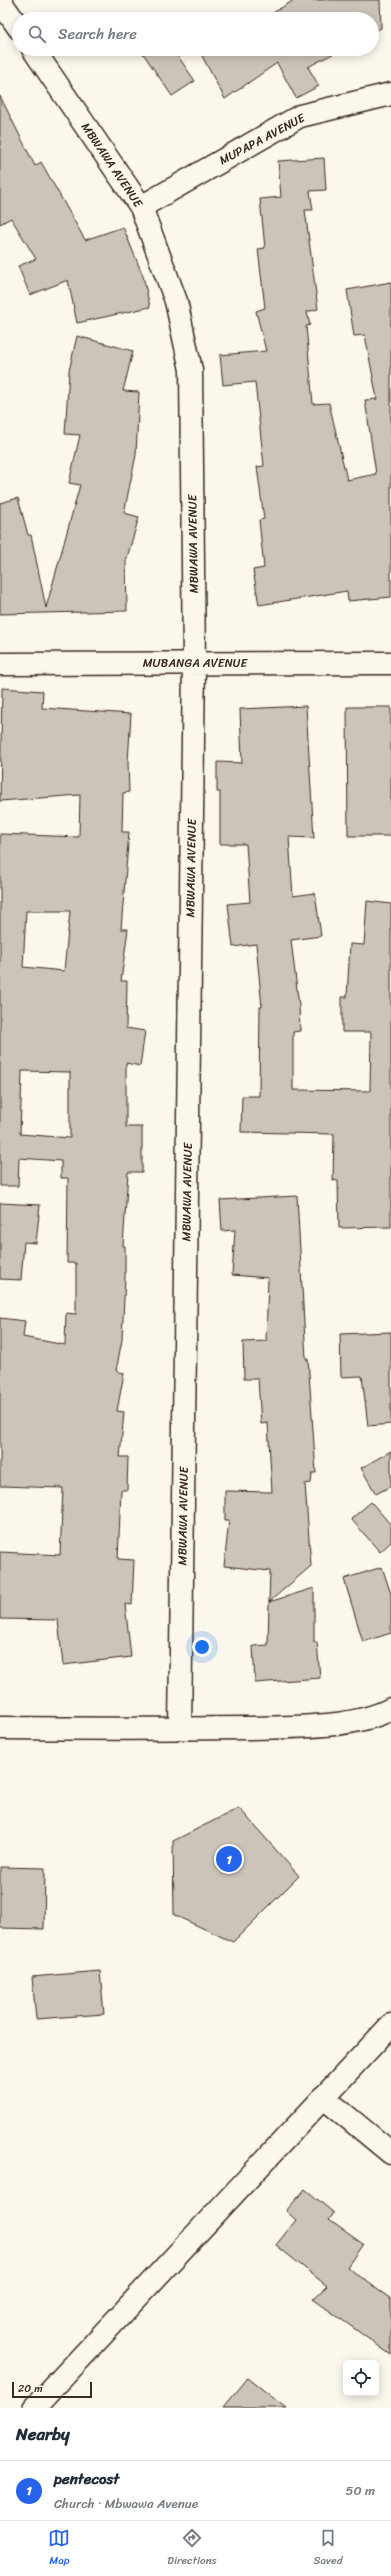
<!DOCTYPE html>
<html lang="en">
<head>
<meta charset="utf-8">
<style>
  body { margin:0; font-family:Sriracha,sans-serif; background:#f2f2f3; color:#1f2937 }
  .controls { position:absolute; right:12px; bottom:12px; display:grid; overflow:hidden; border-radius:6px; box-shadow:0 2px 10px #0003 }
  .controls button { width:36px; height:36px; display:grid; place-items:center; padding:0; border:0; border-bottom:1px solid #e0e1e3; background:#fff; color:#1f2937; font:20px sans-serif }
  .scale { position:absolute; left:12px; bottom:10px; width:80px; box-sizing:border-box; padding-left:4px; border:2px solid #3b2a1e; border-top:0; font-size:11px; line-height:14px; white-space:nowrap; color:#3b2a1e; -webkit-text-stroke:3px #fbf7ec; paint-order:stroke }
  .you { position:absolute; left:202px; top:1647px; width:14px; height:14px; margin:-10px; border:3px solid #fff; border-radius:50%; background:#1a73e8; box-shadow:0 0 0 6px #1a73e833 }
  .badge { display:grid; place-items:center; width:26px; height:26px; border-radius:50%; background:#2563eb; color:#fff; font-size:13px; font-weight:700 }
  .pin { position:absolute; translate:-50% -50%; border:2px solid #fff; box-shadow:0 1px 4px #0006 }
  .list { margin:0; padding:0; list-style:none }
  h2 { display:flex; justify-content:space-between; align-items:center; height:52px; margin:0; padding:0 16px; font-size:17px }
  h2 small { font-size:13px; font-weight:400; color:#747a83 }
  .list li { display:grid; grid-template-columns:26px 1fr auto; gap:12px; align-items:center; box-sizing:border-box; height:60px; padding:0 16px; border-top:1px solid #e0e1e3 }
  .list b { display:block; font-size:15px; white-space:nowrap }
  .list p { margin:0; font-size:13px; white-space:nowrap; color:#747a83 }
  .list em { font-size:13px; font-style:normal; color:#747a83 }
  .icon { flex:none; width:22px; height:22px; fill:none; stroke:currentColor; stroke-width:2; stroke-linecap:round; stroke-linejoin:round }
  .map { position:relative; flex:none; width:391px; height:2408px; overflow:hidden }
  .search { position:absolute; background:#fff; box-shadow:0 2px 10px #0003; left:12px; right:12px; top:12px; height:44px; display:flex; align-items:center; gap:10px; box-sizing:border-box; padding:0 14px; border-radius:22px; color:#747a83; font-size:15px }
  .sheet { height:112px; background:#fff }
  nav { display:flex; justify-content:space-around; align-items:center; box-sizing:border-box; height:56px; border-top:1px solid #e0e1e3; background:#fff; font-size:11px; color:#747a83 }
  nav a { display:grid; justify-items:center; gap:2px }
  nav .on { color:#2563eb }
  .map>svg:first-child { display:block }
</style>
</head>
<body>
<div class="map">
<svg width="391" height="2408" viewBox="0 0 391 2408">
  <rect width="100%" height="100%" fill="#fbf7ec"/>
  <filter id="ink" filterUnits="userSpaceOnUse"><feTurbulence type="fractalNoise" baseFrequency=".025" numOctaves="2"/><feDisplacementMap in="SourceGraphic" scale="8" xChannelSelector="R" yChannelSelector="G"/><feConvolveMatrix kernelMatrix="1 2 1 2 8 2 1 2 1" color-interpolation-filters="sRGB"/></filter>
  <g filter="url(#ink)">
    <path fill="#ccc4b9" stroke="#3b2a1e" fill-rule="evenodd" d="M 294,0 L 380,0 L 381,28 L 372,33 L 372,19 L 263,19 Z
      M 140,49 L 173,49 L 195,81 L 172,96 Z
      M 214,49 L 342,49 L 308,67 L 319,86 L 296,98 L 277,63 L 225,99 L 202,56 Z
      M 0,96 L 35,166 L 41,162 L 85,240 L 123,227 L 143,276 L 150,307 L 77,323 L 68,280 L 30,295 L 18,266 L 36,259 L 11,218 L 0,224 Z
      M 324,158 L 326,190 L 310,191 L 313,210 L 305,210 L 318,309 L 307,312 L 310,325 L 306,326 L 313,404 L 329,403 L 347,480 L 376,474 L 365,400 L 377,399 L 365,335 L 354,336 L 347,290 L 391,282 L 391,597 L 348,601 L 347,591 L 259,605 L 253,570 L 264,568 L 259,520 L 264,519 L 257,467 L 264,466 L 255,382 L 223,385 L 220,355 L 266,351 L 256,311 L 265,308 L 258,249 L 265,248 L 260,199 L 281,197 L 278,161 Z
      M 77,336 L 133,351 L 123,391 L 139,392 L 136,455 L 124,513 L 139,517 L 126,561 L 127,611 L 0,614 L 0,503 L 18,498 L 28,535 L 31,535 L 46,608 L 80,485 L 69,483 L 80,435 L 65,434 L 69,371 Z
      M 2,688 L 43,691 L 42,708 L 131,714 L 128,762 L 129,792 L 123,793 L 122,832 L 129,832 L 121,929 L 128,929 L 121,981 L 127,981 L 126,1028 L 145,1031 L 140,1066 L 126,1063 L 126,1127 L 142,1127 L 142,1172 L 128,1172 L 123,1246 L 125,1246 L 125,1277 L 122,1340 L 116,1371 L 124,1373 L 117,1411 L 124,1412 L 120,1457 L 128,1457 L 127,1490 L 121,1490 L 118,1559 L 134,1560 L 132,1605 L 125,1604 L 131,1657 L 63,1665 L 58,1620 L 0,1619 L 0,1552 L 60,1555 L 63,1488 L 0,1486 L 0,1318 L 25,1321 L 23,1337 L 65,1345 L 66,1313 L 76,1314 L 76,1263 L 67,1263 L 68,1178 L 61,1178 L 61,1161 L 19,1158 L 18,1186 L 0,1186 L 0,834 L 79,837 L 80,795 L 0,801 ZM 26,911 L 70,911 L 64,971 L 23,967 ZM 22,1071 L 70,1072 L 70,1138 L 20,1134 Z
      M 306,706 L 314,838 L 289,837 L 293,896 L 315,893 L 321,936 L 291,940 L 299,1006 L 300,1031 L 293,1032 L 293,1090 L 370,1091 L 371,1032 L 342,1032 L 342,997 L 347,997 L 350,944 L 364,945 L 367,901 L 391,904 L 391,1227 L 339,1228 L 338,1181 L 333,1180 L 334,1134 L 241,1132 L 242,1096 L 259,1096 L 260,1007 L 262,1007 L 256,944 L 233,947 L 228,904 L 250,902 L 246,844 L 220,844 L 220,792 L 217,792 L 217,762 L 242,763 L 240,709 Z
      M 347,707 L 391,707 L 391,836 L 348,836 Z
      M 297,1196 L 306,1359 L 308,1359 L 316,1473 L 312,1473 L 311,1483 L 305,1484 L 311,1566 L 269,1602 L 270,1571 L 224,1566 L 229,1520 L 225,1520 L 225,1491 L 272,1492 L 268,1423 L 261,1424 L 258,1379 L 244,1379 L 243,1342 L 266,1341 L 268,1278 L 232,1275 L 235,1230 L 222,1231 L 220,1200 Z
      M 0,1203 L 40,1205 L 36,1243 L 24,1242 L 21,1280 L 0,1279 Z
      M 391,1332 L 391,1424 L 368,1426 L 362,1376 L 341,1377 L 340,1334 Z
      M 391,1451 L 391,1486 L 376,1494 L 361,1468 Z
      M 371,1502 L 391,1525 L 391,1542 L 380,1552 L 351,1519 Z
      M 382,1567 L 391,1594 L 391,1633 L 363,1642 L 344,1579 Z
      M 314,1588 L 314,1642 L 317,1642 L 320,1678 L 255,1683 L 253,1646 L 268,1645 L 269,1602 Z
      M 239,1808 L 299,1876 L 233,1942 L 174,1915 L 173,1841 Z
      M 0,1867 L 45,1868 L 44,1929 L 0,1928 Z
      M 100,1971 L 104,2014 L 36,2019 L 32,1977 Z
      M 305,2189 L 334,2213 L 329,2220 L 363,2244 L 347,2267 L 391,2299 L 391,2355 L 313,2299 L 327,2286 L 276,2245 L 296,2220 L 286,2211 Z
      M 248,2378 L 286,2408 L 223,2408 Z"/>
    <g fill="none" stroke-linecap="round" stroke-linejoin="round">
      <g stroke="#3b2a1e" stroke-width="25">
        <path id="minor" d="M 0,1 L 19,28
          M 33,49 L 141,207 L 176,301 L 191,370 L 194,663 L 180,1729
          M 141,207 L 300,116 L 391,94
          M 0,664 L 391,663
          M 0,1728 C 82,1729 163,1729 245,1728 C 288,1727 353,1729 391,1709
          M 323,2097 L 391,2153
          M 34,2408 L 391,2025"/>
      </g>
      <use href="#minor" stroke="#fbf7ec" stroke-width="22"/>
    </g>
  </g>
  <g text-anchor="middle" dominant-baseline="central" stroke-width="3" stroke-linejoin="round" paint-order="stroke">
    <g font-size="12" fill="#3b2a1e" stroke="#fbf7ec">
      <text transform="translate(262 139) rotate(-28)">MUPAPA AVENUE</text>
      <text transform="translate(112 165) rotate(56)">MBWAWA AVENUE</text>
      <text transform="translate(193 544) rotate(-91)">MBWAWA AVENUE</text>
      <text x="195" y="663">MUBANGA AVENUE</text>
      <text transform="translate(191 868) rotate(-89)">MBWAWA AVENUE</text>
      <text transform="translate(187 1192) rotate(-89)">MBWAWA AVENUE</text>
      <text transform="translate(183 1516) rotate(-89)">MBWAWA AVENUE</text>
    </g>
  </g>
</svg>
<div class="controls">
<button><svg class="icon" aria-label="locate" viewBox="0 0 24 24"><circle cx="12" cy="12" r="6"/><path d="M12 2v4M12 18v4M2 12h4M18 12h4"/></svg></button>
</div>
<div class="scale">20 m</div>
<div class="you"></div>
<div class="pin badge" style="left:229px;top:1859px">1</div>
<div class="search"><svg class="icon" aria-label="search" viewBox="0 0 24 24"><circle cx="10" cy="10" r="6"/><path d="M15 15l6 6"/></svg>Search here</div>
</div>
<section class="sheet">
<h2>Nearby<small></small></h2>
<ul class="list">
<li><span class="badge">1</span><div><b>pentecost</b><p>Church · Mbwawa Avenue</p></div><em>50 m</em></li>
</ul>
</section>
<nav>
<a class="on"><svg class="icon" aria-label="map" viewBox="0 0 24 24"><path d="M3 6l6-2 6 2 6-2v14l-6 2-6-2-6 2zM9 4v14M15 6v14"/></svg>Map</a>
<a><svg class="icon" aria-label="directions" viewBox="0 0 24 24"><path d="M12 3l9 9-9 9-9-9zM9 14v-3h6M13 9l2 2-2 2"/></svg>Directions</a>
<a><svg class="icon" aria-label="saved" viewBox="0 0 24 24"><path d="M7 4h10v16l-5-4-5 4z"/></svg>Saved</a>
</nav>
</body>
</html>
